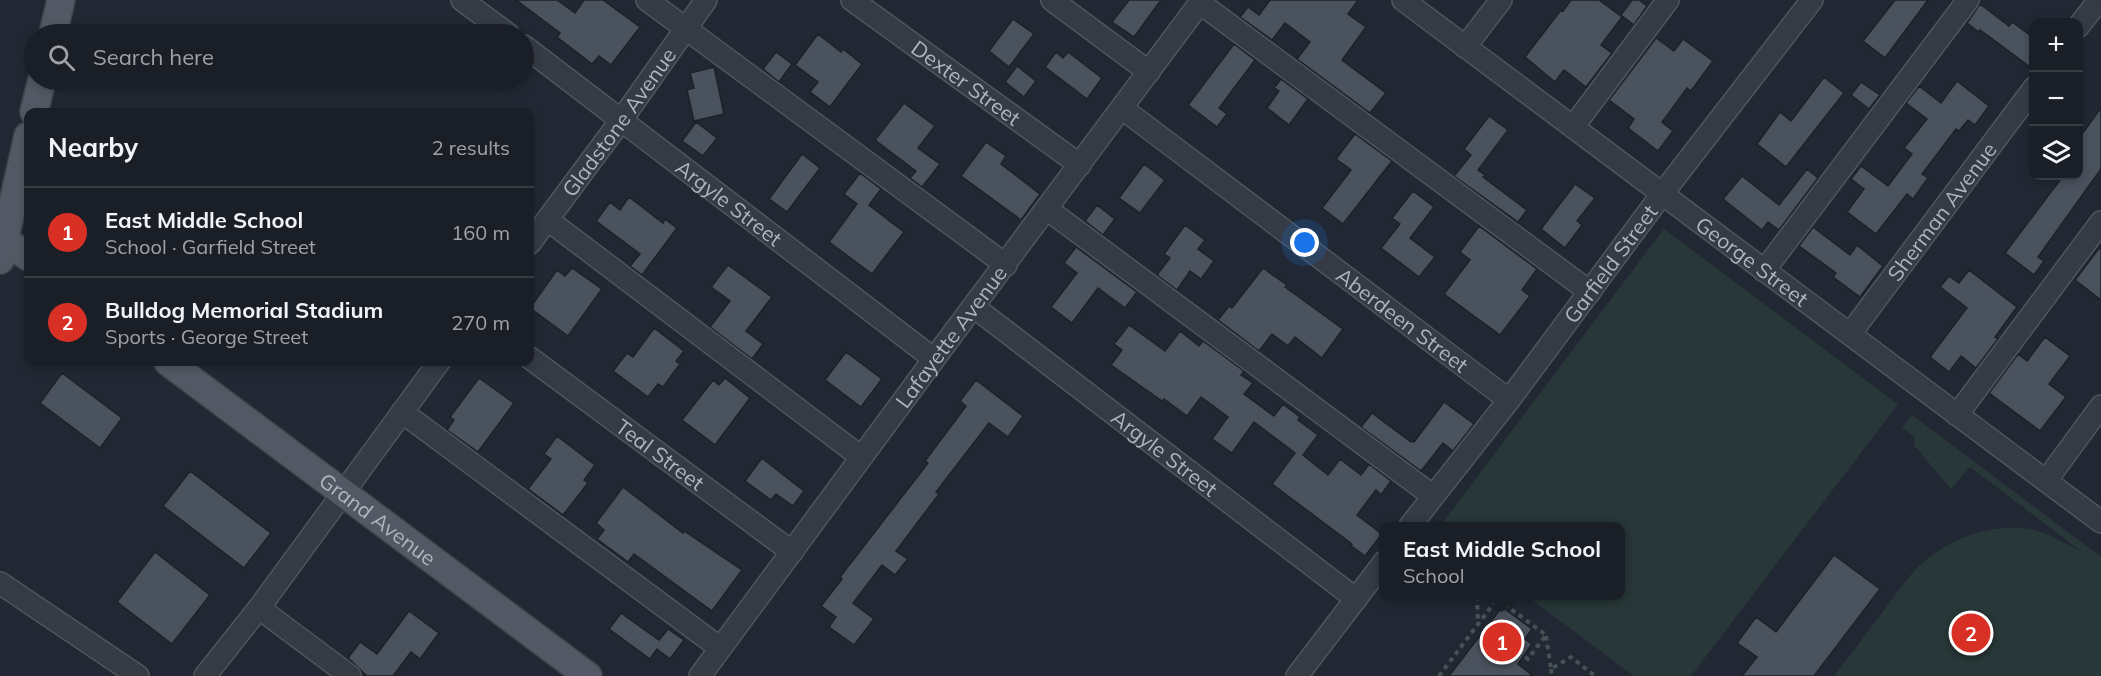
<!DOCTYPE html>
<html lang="en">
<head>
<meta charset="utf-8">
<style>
  body { margin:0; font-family:Mulish,sans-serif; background:#272b32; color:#f1f3f6 }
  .controls { position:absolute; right:18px; top:18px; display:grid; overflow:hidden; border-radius:12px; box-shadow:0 3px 9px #0003 }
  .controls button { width:54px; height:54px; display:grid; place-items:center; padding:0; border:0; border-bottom:2px solid #383c43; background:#1a1e26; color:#f1f3f6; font:30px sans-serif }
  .you { position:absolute; left:1305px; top:243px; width:21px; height:21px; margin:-15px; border:4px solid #fff; border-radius:50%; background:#1a73e8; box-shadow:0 0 0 9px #1a73e833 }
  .badge { display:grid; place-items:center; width:39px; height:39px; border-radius:50%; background:#d93025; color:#fff; font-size:20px; font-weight:700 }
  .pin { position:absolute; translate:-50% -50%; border:3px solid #fff; box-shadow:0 2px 6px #0006 }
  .popup { position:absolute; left:1379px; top:522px; width:246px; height:78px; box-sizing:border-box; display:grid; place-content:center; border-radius:12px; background:#1a1e26; filter:drop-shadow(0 2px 4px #0005); font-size:20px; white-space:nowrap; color:#9fa2a7 }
  .popup b { font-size:22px; color:#f1f3f6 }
  .popup::after { content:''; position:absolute; left:50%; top:100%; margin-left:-12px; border:12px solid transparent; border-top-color:#1a1e26 }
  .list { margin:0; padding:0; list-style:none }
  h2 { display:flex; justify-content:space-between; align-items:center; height:78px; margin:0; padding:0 24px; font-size:26px }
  h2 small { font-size:20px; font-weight:400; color:#9fa2a7 }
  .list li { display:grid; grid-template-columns:39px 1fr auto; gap:18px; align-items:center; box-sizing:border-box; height:90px; padding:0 24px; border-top:2px solid #383c43 }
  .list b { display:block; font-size:22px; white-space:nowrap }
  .list p { margin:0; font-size:20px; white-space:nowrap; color:#9fa2a7 }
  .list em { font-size:20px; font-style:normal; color:#9fa2a7 }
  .icon { flex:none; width:33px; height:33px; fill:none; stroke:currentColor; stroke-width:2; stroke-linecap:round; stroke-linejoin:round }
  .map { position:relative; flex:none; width:2101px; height:676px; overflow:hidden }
  .search { position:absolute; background:#1a1e26; box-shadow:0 3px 9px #0003; left:24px; top:24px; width:510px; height:66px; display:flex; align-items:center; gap:15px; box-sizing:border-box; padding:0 21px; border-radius:33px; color:#9fa2a7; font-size:22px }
  .panel { position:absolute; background:#1a1e26; box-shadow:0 3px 9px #0003; left:24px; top:108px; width:510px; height:258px; border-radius:12px }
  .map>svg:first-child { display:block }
</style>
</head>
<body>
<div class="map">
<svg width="2101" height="676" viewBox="0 0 2101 676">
  <rect width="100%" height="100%" fill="#222833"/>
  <path fill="#283738" d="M 1664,229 L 1898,404 L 1691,676 L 1634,676 L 1527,596 L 1621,596 L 1621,526 L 1440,526 Z
    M 1912,415 L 2101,557 L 2101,676 L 1834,676 C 1850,655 1866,635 1881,614 C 1893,599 1904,581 1918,567 C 1944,541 1985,525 2022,528 C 2043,529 2062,543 2081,551 L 1970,467 L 1951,489 L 1914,445 L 1915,438 L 1902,428 Z"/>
  <path fill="#4a525e" stroke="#1c212a" stroke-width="1.5" d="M 516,0 L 557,0 L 575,13 L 584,0 L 603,0 L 640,27 L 611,65 L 599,56 L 592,64 L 557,37 L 560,33 Z
    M 1129,0 L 1161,0 L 1134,37 L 1112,22 Z
    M 1270,0 L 1358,0 L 1348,14 L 1366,27 L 1342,60 L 1386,93 L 1370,113 L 1297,59 L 1310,42 L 1285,23 L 1272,40 L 1240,17 L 1248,7 L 1259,15 Z
    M 1571,0 L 1599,0 L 1622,17 L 1601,45 L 1612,53 L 1586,87 L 1564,70 L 1555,82 L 1525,57 L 1561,10 L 1563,11 Z
    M 1632,0 L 1639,0 L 1647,6 L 1634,25 L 1621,15 Z
    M 1895,0 L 1928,0 L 1885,58 L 1863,41 Z
    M 1980,4 L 2009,26 L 2012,22 L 2034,38 L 2034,70 L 1980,30 L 1979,32 L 1967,23 Z
    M 1013,19 L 1034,34 L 1009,67 L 989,51 Z
    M 818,34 L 841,52 L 843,49 L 862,64 L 830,107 L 810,92 L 818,82 L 795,65 Z
    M 1656,38 L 1674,51 L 1683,39 L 1713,61 L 1691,91 L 1687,88 L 1662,122 L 1673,131 L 1658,151 L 1628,128 L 1634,119 L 1609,100 Z
    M 1234,44 L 1255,60 L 1219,108 L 1227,114 L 1217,127 L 1188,105 Z
    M 776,52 L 792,64 L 779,82 L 763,69 Z
    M 1056,52 L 1063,58 L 1068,52 L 1102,78 L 1087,99 L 1045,67 Z
    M 1017,66 L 1036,81 L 1024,97 L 1005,82 Z
    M 714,67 L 724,114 L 694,121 L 687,90 L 694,88 L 690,73 Z
    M 1824,77 L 1844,93 L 1786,167 L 1757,144 L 1780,112 L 1791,121 Z
    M 1281,79 L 1308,99 L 1289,125 L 1267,108 L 1279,91 L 1274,88 Z
    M 1957,81 L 1989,106 L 1975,125 L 1968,120 L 1959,131 L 1956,129 L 1922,174 L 1928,178 L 1913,199 L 1907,194 L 1876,234 L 1847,212 L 1864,189 L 1851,179 L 1861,166 L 1888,186 L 1912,154 L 1904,148 L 1927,119 L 1906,103 L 1919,86 L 1941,103 Z
    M 1861,82 L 1880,95 L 1869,109 L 1851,95 Z
    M 904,103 L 935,126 L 918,148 L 940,164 L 922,187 L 910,178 L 916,171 L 875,140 Z
    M 2101,108 L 2101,169 L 2038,257 L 2044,261 L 2034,275 L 2005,253 L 2063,176 L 2079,176 L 2079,138 Z
    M 1489,116 L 1508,130 L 1478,170 L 1485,175 L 1483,177 L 1527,210 L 1518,222 L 1454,176 L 1471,155 L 1464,149 Z
    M 696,122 L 717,138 L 703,156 L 682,141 Z
    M 1355,134 L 1392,161 L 1343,224 L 1322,208 L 1351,170 L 1336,159 Z
    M 986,142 L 1006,156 L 1001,164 L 1040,194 L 1021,220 L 961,176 Z
    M 802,154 L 820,168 L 787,212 L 769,199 Z
    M 1144,164 L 1165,180 L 1140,213 L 1119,198 Z
    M 1807,169 L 1818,178 L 1779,230 L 1768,222 L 1762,230 L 1723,199 L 1742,176 L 1779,205 Z
    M 860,173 L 881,189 L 869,205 L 904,232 L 872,274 L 829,242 L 857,204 L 844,194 Z
    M 1575,184 L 1595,198 L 1577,221 L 1582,225 L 1565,248 L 1541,229 Z
    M 1413,191 L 1434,207 L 1410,238 L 1435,257 L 1419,277 L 1381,248 L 1400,224 L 1392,218 Z
    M 629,197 L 663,223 L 665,219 L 677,228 L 642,275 L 630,266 L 640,254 L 596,221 L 610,202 L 620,210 Z
    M 1097,205 L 1115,219 L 1103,235 L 1085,221 Z
    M 1185,225 L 1205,240 L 1198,249 L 1214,261 L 1201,279 L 1190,271 L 1177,290 L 1157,275 L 1170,258 L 1164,254 Z
    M 1479,226 L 1537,269 L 1522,290 L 1530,296 L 1500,335 L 1444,294 L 1470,260 L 1460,252 Z
    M 1813,227 L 1850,255 L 1857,245 L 1883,266 L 1860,297 L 1833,277 L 1836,273 L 1799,246 Z
    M 2101,246 L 2101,300 L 2075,280 Z
    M 1076,247 L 1137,292 L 1125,308 L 1098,288 L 1072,323 L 1051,307 L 1077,273 L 1064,263 Z
    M 728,265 L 772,297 L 746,331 L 763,344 L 752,359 L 710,327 L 730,301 L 711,287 Z
    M 572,268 L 602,289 L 568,336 L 530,308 L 557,270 L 565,276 Z
    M 1263,268 L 1287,285 L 1285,287 L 1343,329 L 1322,358 L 1295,337 L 1288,346 L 1272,334 L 1259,351 L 1218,320 L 1229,306 L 1232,308 Z
    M 1969,270 L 2017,307 L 1995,337 L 1998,339 L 1976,368 L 1961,356 L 1949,372 L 1930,357 L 1967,308 L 1940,287 L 1949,276 L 1959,283 Z
    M 1129,325 L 1165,351 L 1180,331 L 1199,346 L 1203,341 L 1244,371 L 1241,375 L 1253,383 L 1244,394 L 1274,416 L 1283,404 L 1300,417 L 1298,420 L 1318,435 L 1303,455 L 1328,475 L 1340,459 L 1361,475 L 1369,464 L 1391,481 L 1381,495 L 1376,490 L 1357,515 L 1382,534 L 1365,556 L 1350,545 L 1352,544 L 1272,484 L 1295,453 L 1254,422 L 1232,453 L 1212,439 L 1228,417 L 1201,397 L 1187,416 L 1164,399 L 1162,401 L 1111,365 L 1122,350 L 1114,344 Z
    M 654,328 L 684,351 L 676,361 L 680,364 L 663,387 L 658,384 L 648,397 L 613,371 L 627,353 L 633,357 Z
    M 2045,337 L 2070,356 L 2049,384 L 2066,397 L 2040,431 L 1989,393 L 2018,354 L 2027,361 Z
    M 846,352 L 882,379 L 861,407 L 825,380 Z
    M 62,373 L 122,418 L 100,448 L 40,403 Z
    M 479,378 L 514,403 L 478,452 L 447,430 L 454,420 L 450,417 Z
    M 725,378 L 750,398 L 715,445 L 682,420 L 713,380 L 719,385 Z
    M 976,380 L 1023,416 L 1008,437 L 989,423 L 936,492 L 939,494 L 896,551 L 908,559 L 895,575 L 882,565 L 853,603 L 874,619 L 854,645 L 829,627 L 836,617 L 821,606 L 842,579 L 840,577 L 928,463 L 925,461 L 966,406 L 960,401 Z
    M 1444,402 L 1474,424 L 1453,451 L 1443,443 L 1421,471 L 1361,427 L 1372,413 L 1411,442 L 1412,441 L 1414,442 Z
    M 557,436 L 595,465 L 584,480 L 588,483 L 563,515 L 528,489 L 551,459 L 544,454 Z
    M 762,458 L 804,491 L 793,506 L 776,494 L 771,500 L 745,481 Z
    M 190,471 L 271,533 L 244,568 L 163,506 Z
    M 623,487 L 683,533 L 684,531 L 742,570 L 712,611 L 634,554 L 628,562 L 597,539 L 604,530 L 596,523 Z
    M 155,552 L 210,595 L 172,644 L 117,602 Z
    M 1834,555 L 1880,589 L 1814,676 L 1742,676 L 1757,657 L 1737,643 L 1756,617 L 1776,632 Z
    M 1502,607 L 1532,629 L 1525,639 L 1532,644 L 1518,664 L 1533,676 L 1449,676 Z
    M 409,611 L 439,633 L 420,659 L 411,652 L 393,676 L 367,676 L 348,658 L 360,642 L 377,654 Z
    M 621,613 L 659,640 L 668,629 L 684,640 L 670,659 L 657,649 L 650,659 L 609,629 Z"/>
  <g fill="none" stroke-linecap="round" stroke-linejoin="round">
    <g stroke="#4f555e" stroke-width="24">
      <g id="minor">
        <path d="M 462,0 L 508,34"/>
        <path d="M 647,0 L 1006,265"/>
        <path id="s1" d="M 852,0 L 1080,165"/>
        <path d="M 1052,0 L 1149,72"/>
        <path id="s2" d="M 1403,0 L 2101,522"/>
        <path d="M 1200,3 L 1590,292"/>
        <path d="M 2078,27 L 2099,0"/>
        <path id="s3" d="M 524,46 L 934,359"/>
        <path d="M 1465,47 L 1501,0"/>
        <path id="s4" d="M 1123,109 L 1509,400"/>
        <path d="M 1573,127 L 1668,0"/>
        <path d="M 1047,209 L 1433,496"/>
        <path d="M 548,220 L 861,457"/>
        <path id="s5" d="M 530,243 L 622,119 L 706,0"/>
        <path d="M 1764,271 L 1968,0"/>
        <path id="s6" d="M 974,307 L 1356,599"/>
        <path id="s7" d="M 1850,334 L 2034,88"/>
        <path id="s8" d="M 530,358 L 792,552"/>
        <path d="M 402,412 L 720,648"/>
        <path d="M 1957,415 L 2101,222"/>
        <path d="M 2046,481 L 2101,406"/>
        <path id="s9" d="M 1410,526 L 1509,400 L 1662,194 L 1812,0"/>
        <path d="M 0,583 L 138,676"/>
        <path d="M 259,608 L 350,676"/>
        <path d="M 205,676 L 259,608 L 439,362"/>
        <path id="s10" d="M 700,676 L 934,359 L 1202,0"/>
        <path d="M 1297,676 L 1384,562"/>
      </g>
    </g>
    <g stroke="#3e434d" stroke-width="30">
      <g id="major">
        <path d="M 53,34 L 61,0"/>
        <path d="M 34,112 L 42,80"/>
        <path d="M 4,239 L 28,257"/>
        <path d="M 0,260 L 28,136"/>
        <path id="s11" d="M 168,362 L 588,676"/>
      </g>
    </g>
    <path stroke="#455355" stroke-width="4" stroke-dasharray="4.5 4.5" stroke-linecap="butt" d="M 1477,596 L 1478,624
      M 1497,599 L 1546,635 L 1528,659 L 1524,656
      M 1546,636 L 1551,669 L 1571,657 L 1595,676
      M 1551,669 L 1552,676
      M 1439,676 L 1497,599 L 1493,596"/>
    <use href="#minor" stroke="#353a44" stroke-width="21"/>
    <use href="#major" stroke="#535964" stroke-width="27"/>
  </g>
  <g text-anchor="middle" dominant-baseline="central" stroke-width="6" stroke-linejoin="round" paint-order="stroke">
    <g font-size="21" fill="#afb5c0" stroke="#1a2028">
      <text stroke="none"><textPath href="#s1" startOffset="141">Dexter Street</textPath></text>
      <text stroke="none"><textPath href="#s5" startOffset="150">Gladstone Avenue</textPath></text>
      <text stroke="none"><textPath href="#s3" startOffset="258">Argyle Street</textPath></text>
      <text stroke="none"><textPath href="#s7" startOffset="153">Sherman Avenue</textPath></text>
      <text stroke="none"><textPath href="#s2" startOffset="436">George Street</textPath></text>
      <text stroke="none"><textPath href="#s9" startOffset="330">Garfield Street</textPath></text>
      <text stroke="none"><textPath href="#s4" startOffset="350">Aberdeen Street</textPath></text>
      <text stroke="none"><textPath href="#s10" startOffset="422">Lafayette Avenue</textPath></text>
      <text stroke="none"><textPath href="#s6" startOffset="240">Argyle Street</textPath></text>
      <text stroke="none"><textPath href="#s8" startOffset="162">Teal Street</textPath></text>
      <text stroke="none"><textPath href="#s11" startOffset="262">Grand Avenue</textPath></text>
    </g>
  </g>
</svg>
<div class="controls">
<button>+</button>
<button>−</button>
<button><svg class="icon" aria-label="layers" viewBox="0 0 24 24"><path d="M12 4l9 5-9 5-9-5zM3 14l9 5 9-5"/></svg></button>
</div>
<div class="you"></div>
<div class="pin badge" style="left:1502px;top:642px">1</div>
<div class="popup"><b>East Middle School</b>School</div>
<div class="pin badge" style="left:1971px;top:633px">2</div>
<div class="search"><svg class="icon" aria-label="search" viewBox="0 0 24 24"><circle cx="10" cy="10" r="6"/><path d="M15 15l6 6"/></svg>Search here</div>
<section class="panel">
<h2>Nearby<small>2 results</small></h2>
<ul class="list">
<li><span class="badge">1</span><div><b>East Middle School</b><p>School · Garfield Street</p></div><em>160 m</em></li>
<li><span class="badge">2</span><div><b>Bulldog Memorial Stadium</b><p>Sports · George Street</p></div><em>270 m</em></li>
</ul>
</section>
</div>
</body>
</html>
